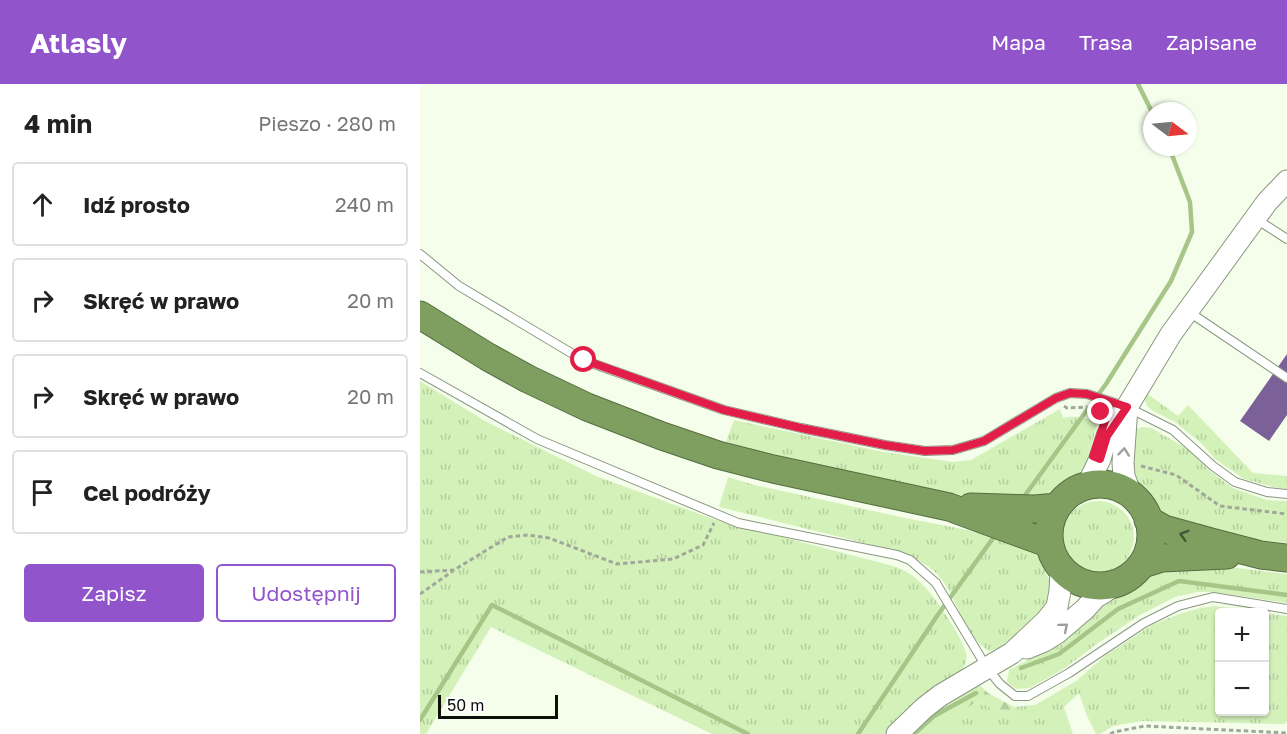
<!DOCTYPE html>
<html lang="pl">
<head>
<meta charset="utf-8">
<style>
  body { margin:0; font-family:"Golos Text",sans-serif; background:#f6f6f6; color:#222 }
  .controls { position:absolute; right:18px; bottom:18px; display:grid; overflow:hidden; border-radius:6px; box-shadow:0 2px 4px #0004 }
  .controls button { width:54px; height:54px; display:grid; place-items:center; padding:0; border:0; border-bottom:2px solid #e0e0e0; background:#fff; color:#222; font:30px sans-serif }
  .compass { position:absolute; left:723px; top:18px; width:54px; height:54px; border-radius:50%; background:#fff; box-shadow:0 2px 4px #0004; rotate:106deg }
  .scale { position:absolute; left:18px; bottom:15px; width:120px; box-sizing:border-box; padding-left:6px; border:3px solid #0b0f07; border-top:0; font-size:16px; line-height:21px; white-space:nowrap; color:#0b0f07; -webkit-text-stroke:4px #fff; paint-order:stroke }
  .stop { position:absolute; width:18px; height:18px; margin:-14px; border:4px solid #e11d48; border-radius:50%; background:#fff }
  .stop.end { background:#e11d48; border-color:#fff; box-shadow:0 2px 6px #0008 }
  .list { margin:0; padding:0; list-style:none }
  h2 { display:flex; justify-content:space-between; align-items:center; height:78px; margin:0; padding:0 24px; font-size:26px }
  h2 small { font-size:20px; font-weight:400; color:#767676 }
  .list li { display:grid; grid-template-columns:39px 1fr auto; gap:18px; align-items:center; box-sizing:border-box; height:84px; margin:0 12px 12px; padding:0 12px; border:2px solid #e0e0e0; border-radius:6px }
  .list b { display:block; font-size:22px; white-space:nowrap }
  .list em { font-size:20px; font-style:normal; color:#767676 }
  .actions { display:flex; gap:12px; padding:18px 24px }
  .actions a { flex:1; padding:14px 0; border:2px solid #9254cb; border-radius:6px; text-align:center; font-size:21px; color:#9254cb }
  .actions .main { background:#9254cb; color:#fff }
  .icon { flex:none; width:33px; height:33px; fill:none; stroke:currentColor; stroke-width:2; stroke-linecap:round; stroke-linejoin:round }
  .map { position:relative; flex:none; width:867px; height:650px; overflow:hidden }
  header { display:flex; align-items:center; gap:36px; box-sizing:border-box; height:84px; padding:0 30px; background:#9254cb; color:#fff }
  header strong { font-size:28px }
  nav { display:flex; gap:33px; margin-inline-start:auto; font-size:21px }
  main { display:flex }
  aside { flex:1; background:#fff }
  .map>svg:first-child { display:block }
</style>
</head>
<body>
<header>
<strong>Atlasly</strong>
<nav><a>Mapa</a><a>Trasa</a><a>Zapisane</a></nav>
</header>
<main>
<aside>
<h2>4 min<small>Pieszo · 280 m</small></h2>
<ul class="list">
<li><svg class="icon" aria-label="ahead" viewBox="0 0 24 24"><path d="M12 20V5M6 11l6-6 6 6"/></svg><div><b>Idź prosto</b></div><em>240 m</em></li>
<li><svg class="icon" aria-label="right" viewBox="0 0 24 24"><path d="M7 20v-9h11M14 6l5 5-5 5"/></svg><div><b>Skręć w prawo</b></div><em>20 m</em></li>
<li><svg class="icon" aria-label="right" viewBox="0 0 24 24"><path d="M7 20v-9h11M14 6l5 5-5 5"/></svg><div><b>Skręć w prawo</b></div><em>20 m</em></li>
<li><svg class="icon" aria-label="arrive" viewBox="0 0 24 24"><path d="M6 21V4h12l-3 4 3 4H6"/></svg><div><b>Cel podróży</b></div></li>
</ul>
<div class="actions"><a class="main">Zapisz</a><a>Udostępnij</a></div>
</aside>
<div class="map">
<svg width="867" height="650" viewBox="0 0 867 650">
  <defs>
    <pattern id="grass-tufts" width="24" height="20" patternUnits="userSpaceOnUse" patternTransform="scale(1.5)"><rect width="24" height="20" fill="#d4f1ba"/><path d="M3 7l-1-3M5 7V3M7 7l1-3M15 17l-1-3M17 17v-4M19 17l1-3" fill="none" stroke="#b5cd9e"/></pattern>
    <pattern id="forest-firs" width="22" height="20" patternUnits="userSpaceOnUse" patternTransform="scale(1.5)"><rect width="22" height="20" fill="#d4f1ba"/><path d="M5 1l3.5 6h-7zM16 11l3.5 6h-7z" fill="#b5cd9e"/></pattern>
  </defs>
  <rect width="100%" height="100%" fill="#f4feeb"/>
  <path fill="url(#grass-tufts)" d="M 0,297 L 65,337 L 176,392 L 293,435 L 473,482 C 485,486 495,492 504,502 C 515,512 543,555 546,569 C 548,575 545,581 542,587 L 468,650 L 292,650 L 71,543 L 6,650 L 0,650 Z
    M 725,308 L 758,332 L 768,321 L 833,389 L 867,392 L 867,405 L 853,403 L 824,395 L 795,375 L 783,361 L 755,338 L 733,327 L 728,323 L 724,315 Z
    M 640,325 L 643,334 C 654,331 668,333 677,340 L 666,383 L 626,414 L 568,412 L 547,409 L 546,415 L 352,371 L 306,358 L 314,336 L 464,368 L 533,378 L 551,376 Z
    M 723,343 L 731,344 L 768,365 L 790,387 L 813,404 L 847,416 L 867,417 L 867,459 L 792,450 L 737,431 L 731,417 L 715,397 L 710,386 L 715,345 Z
    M 308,393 L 335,401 L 485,434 L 584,453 L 618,470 L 622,482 L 630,496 L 633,517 L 587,562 L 569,567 C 541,550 538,509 514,487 C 507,480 487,471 477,467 L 299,423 Z
    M642 453a36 36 0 1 1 72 0a36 36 0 1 1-72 0Z
    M 786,480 L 867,490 L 867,519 L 793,508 L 777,508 L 755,513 L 720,531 L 678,559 L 645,584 L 610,604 L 596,605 L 587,598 L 589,586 L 633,563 L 689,514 L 706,509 L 716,503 L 729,490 Z
    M 795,522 L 839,528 L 800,528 L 800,628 L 844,628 L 845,529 L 867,532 L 867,636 L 865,640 L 722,637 L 693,642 L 680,650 L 676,650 L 667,632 L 659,609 L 644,623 L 653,650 L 510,650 L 557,617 L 590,632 L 594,623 L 615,621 L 656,597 L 686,571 L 732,541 L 759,530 L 780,524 Z"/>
  <path fill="url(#forest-firs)" d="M 555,602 L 561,602 L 568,609 L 594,623 L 590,632 L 557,617 L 511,650 L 493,650 C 509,629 533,616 555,602 Z"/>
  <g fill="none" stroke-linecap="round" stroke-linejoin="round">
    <path stroke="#a6c688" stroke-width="4.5" d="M 718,0 L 732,28
      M 603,414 L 686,300 L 751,197 L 772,148 L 770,118 L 749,63
      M 601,584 L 639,570 L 698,525 L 759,497 L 867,511
      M 0,636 L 72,521 L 328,650
      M 438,650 L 517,532 L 576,450
      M 494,650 L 514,632 L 556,609"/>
  </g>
  <path fill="#7c6199" d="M 867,270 L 867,331 L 849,357 L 820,337 Z"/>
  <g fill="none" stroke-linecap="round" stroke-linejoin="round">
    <g stroke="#8b9781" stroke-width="10">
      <path id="lane" d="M 836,135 L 867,155
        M 0,170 L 39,202 L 163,276 L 304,326 L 381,344 L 465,361 L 505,367 L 533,366 L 564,357 L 636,314 L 650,309 L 667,310 L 707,323 L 753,346 L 793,382 L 815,398 L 847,408 L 867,410
        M 769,228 L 867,294
        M 0,289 L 117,355 L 318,439 L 477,471 L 490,476 L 516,499 L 567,584 L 580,600 L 595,612 L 608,612 L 649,589 L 724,539 L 758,522 L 793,513 L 867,525"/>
    </g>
    <g stroke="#8b9781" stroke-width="23">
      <path id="secondary" d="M 707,323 L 703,379 L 704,392 L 711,411
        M 667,402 L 680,375 L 687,352 L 707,323 L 751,250 L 847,118 L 867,97
        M 607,564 L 624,557 L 637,549 L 665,525 L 676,513 L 697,500
        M 477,650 L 504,624 L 521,611 L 592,569 L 626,537 L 637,523 L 640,507 L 641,485"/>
    </g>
    <g stroke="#566d40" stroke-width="29">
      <path id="highway" d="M 0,231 L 68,273 L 108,295 L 167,323 L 242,352 L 298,371 L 353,385 L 529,423 L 630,460
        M629 451a51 51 0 1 1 102 0a51 51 0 1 1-102 0Z
        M 551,423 L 615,425 L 637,423
        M 728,436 L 744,445 L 791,458 L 841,471 L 867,474
        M 723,480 L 742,474 L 807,471"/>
    </g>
    <path stroke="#a0a899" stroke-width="3" stroke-dasharray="4.5 3" stroke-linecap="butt" d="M 644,322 L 647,324 L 667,323
      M 721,382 L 756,391 L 800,422 L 867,430
      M 0,488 L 34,486 L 88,453 L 108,451 L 129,454 L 197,480 L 253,475 L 283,461 L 294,439
      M 0,510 L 33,487
      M 690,650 L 694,648 L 725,642 L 867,649"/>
    <use href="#lane" stroke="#fff" stroke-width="8"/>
    <use href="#secondary" stroke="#fff" stroke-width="21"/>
    <use href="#highway" stroke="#7e9f5f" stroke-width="27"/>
  </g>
  <defs><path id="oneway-chevron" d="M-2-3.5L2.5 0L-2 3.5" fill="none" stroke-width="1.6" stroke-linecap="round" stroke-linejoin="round" transform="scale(1.5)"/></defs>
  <g stroke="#9d9f9c">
    <use href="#oneway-chevron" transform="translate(704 368) rotate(-84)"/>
    <use href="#oneway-chevron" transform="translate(644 543) rotate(-40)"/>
  </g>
  <use stroke="#445733" href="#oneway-chevron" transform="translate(764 451) rotate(-164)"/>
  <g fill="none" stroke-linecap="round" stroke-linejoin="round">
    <path stroke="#e11d48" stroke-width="8" d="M 164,276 L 304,326 L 381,344 L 465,361 L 505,367 L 533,366 L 564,357 L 636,314 L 650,309 L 667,310 L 707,323 L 687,352 L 680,375 L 673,372 L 685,337 L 681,328"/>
  </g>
</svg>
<div class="controls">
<button>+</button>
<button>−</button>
</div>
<svg class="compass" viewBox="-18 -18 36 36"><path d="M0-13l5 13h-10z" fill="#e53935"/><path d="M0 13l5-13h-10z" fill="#767676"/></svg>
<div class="scale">50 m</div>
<div class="stop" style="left:164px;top:276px"></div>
<div class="stop end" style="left:681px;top:328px"></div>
</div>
</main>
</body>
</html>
